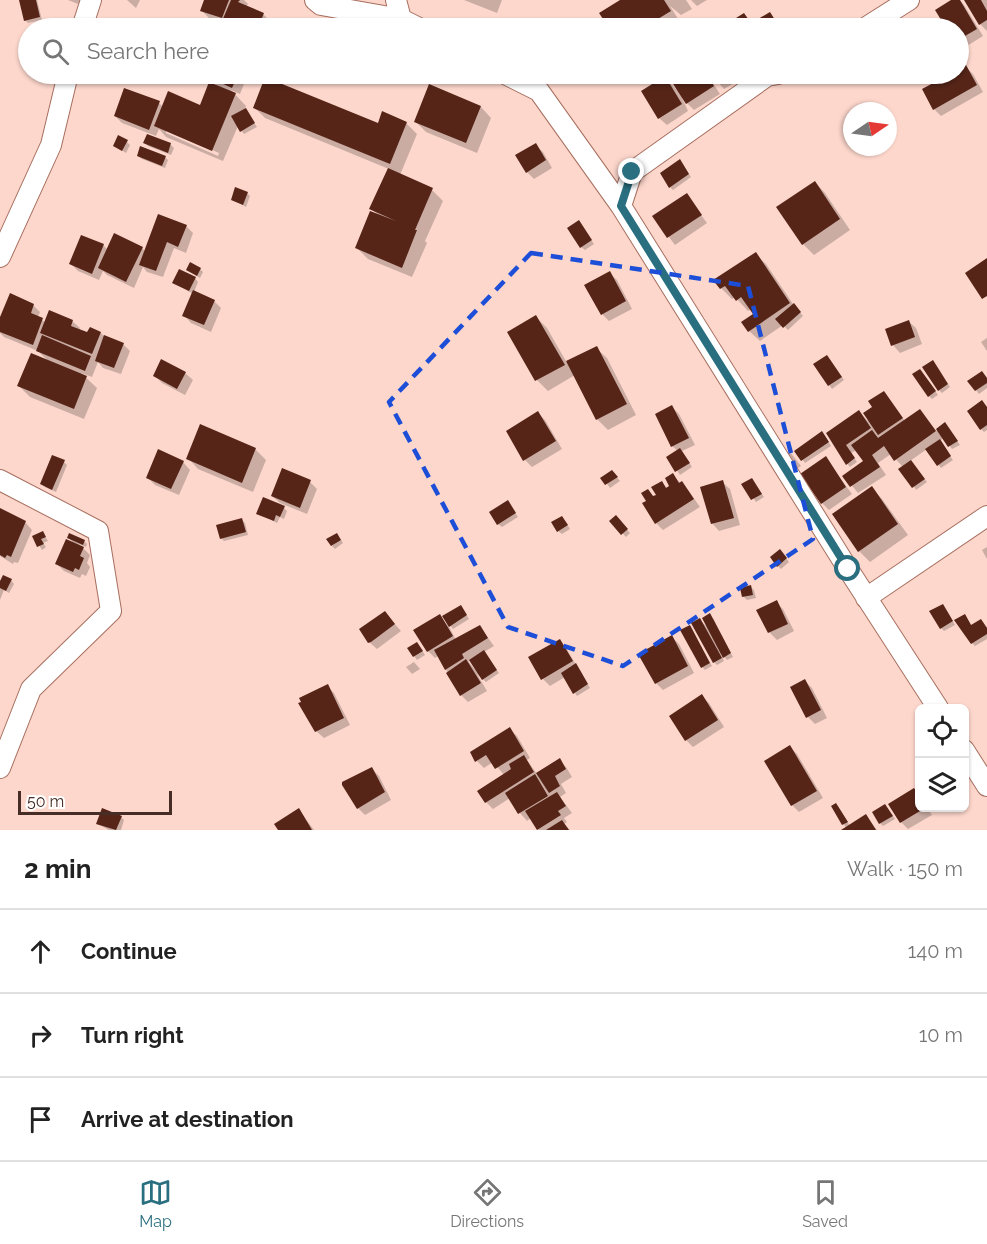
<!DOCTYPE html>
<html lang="en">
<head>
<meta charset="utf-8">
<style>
  body { margin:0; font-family:Raleway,sans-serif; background:#f6f6f6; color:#222 }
  .controls { position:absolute; right:18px; bottom:18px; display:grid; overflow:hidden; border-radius:9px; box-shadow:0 2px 4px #0004 }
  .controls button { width:54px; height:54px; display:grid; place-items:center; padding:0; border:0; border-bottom:2px solid #e0e0e0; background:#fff; color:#222; font:30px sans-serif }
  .compass { position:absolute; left:843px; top:102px; width:54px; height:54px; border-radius:50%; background:#fff; box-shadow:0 2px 4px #0004; rotate:77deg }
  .scale { position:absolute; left:18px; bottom:15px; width:154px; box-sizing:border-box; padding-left:6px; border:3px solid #462e27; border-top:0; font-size:16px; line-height:21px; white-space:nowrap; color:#462e27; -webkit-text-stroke:4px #fff; paint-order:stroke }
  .stop { position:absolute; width:18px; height:18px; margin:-14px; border:4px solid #2a6f7f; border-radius:50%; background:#fff }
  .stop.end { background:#2a6f7f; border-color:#fff; box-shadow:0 2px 6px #0008 }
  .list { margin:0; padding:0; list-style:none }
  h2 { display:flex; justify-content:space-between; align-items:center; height:78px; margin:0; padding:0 24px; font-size:26px }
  h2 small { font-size:20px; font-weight:400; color:#767676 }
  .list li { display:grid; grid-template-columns:39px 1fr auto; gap:18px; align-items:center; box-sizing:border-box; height:84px; padding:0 24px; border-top:2px solid #e0e0e0 }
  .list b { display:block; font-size:22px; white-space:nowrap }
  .list em { font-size:20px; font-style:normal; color:#767676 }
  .icon { flex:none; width:33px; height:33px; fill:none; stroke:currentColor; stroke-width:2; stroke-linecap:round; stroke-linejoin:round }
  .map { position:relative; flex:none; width:987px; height:830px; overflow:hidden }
  .search { position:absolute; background:#fff; box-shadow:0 2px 4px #0004; left:18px; right:18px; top:18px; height:66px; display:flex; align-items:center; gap:15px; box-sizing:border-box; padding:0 21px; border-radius:33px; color:#767676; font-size:22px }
  .sheet { height:330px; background:#fff }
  nav { display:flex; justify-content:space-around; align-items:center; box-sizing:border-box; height:84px; border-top:2px solid #e0e0e0; background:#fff; font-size:16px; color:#767676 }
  nav a { display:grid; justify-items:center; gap:3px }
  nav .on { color:#2a6f7f }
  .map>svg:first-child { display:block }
</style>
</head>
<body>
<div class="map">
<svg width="987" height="830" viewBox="0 0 987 830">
  <rect width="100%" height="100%" fill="#fdd7cc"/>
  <path fill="#0003" fill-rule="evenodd" d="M 20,0 L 37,0 L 42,20 L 28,23 L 25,20 Z
    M 68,0 L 80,0 L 78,4 Z
    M 127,0 L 140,0 L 136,8 Z
    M 206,0 L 244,0 L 248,4 L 246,7 L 264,15 L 271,22 L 268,28 L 195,28 L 197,22 L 210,28 L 214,19 L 209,18 L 202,11 Z
    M 464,0 L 502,0 L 497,13 Z
    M 623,0 L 686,0 L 692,9 L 681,15 L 670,6 L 680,22 L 671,28 L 610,28 L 601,14 Z
    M 691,0 L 707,0 L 697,6 Z
    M 954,0 L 959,0 L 964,5 L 983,36 L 962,49 L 958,45 L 958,28 L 947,28 L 937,11 Z
    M 966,0 L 987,0 L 987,31 L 980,24 Z
    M 770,13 L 782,28 L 733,28 L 730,24 L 744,15 L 752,24 Z
    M 904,24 L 909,28 L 896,28 Z
    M 966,67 L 973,74 L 983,92 L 941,116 L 934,109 L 924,90 L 953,74 L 958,74 Z
    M 186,74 L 248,74 L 240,94 L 231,90 L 246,106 L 245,109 L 257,127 L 244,134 L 238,126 L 223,161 L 166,137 L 159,129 L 156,136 L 122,123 L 115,116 L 159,103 L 163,107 L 200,107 L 219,88 L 207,75 L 200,82 L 197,79 L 194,82 ZM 166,130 L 219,153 L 218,156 L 166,133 Z
    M 675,74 L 707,74 L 720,94 L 694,110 L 682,98 L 688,111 L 667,125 L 659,118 L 665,78 L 677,90 L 670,77 Z
    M 711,74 L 747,74 L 748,75 L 724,89 Z
    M 254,107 L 378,125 L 406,123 L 417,134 L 400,175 L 432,190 L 443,201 L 425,241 L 427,243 L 412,277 L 368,259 L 357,248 L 378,215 L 371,209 L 389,169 L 265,118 Z
    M 481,107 L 491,118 L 477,153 L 426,132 L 415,121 Z
    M 127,142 L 130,145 L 126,153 L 115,146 Z
    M 145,143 L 170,144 L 174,148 L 171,155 L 148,146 Z
    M 535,145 L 543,152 L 552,168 L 534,179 L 527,172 Z
    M 138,156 L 165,157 L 168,160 L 165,168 L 142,159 Z
    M 683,165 L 691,177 L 673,190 L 670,187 Z
    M 815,182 L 825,193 L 850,230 L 814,255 L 803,244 Z
    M 247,193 L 250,196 L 246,207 L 232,199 Z
    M 686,195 L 707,223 L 675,245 L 654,217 Z
    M 579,222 L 594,244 L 585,250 L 581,247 Z
    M 186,226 L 193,233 L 186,253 L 174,248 L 163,277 L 147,272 L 143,267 L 134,288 L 107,275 L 103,271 L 99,280 L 78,271 L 71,264 L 103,245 L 108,250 L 142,248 L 145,251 Z
    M 755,254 L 766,264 L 793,304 L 803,316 L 788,330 L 783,325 L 760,341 L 749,331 L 755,314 L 751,309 L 748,311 L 735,297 L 732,299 L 721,288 Z
    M 200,269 L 203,272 L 200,278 L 188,270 Z
    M 609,273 L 617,280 L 632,309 L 609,321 L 602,314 Z
    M 195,278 L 198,282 L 194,292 L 214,301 L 221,308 L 211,332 L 191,323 L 184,315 L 193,294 L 174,283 Z
    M 33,305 L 40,312 L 38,317 L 46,323 L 72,321 L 80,328 L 79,330 L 88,334 L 101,333 L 105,337 L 123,344 L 130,351 L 121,374 L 103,368 L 98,362 L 92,377 L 81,373 L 97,388 L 84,419 L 30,397 L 19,386 L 50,363 L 38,351 L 4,337 L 0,333 L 0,321 Z
    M 536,317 L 547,328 L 567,363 L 596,348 L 607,358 L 636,415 L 608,430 L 597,419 L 575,375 L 548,391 L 537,380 L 509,332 Z
    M 908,321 L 916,328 L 922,344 L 900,353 L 893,345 L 887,329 Z
    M 987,338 L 987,351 L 981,342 Z
    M 830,360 L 844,380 L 832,389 L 815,365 Z
    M 936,365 L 950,387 L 942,393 L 939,390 Z
    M 185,373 L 193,380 L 185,395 L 162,383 L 154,375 Z
    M 923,374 L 938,395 L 932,399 L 929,396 Z
    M 987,379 L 987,388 L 979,394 L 969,381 Z
    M 883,393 L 905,421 L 920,411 L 936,431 L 945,424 L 960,445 L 952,449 L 944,438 L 939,441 L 953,460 L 941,468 L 927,449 L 910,461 L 927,482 L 916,490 L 903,467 L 891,454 L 878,463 L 886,475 L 858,493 L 844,476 L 865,462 L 857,450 L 851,453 L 857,462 L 850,467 L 839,453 L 859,412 L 868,421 Z
    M 672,407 L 679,414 L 695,445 L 682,451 L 692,467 L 680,475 L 668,457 L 678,451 L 672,446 Z
    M 987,408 L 987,430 L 984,432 L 981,429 Z
    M 538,413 L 545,420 L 562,449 L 532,467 L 525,460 Z
    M 825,436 L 831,446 L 805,463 L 796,451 Z
    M 255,449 L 266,460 L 253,492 L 198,469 L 188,458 Z
    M 160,451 L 183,462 L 190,470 L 179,495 L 155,485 L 148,478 Z
    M 790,452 L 801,466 L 795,470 L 785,455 Z
    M 825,458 L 852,494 L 829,510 L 822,503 Z
    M 64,462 L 67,465 L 56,492 L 45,487 L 42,484 Z
    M 615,475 L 620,481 L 610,488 L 603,478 Z
    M 672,475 L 688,490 L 700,507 L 663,530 L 656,523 L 644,503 L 648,501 L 648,491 L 654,497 L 658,495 L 661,482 L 668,489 L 672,486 Z
    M 310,482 L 317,489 L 307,514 L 280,503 L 272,496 Z
    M 722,482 L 730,489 L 740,525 L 719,531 L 712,523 Z
    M 754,483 L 764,497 L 756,502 L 744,484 Z
    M 872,488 L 882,499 L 908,535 L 870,562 L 859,551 Z
    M 508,502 L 518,517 L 502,527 L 498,524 Z
    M 284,508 L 287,511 L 284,519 L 280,517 L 277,523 L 258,513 Z
    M 0,510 L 25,522 L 32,530 L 18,563 L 14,562 L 13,564 L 0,556 Z
    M 616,517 L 630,533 L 626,537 L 611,521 Z
    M 242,520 L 245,523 L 248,535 L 224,541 L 221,538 Z
    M 565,521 L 570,529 L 562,534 L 558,531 Z
    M 43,533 L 48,541 L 43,543 L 46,547 L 42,550 L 34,537 Z
    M 68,537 L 84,541 L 87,544 L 86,547 L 79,544 L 90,555 L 87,563 L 90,567 L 86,576 L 82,574 L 80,578 L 64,571 L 57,564 L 75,545 Z
    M 340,538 L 343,543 L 335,549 L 332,546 Z
    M 987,547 L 987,559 L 982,550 Z
    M 783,554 L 789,562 L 781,569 L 778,566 Z
    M 11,580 L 14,584 L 9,593 L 4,590 L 0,600 L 0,585 Z
    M 751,587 L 754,590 L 756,598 L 747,600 L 744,597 Z
    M 776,602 L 783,609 L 794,631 L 777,640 L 770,633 L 758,610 Z
    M 461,607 L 469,619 L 453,629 L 449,624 Z
    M 945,609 L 955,625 L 944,631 L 941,628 Z
    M 385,613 L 401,631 L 377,649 L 369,642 Z
    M 439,616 L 448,625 L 456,640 L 480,627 L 494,646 L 484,652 L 499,673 L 486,682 L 477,674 L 487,691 L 468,702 L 461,695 L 438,656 L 435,658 L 428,651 ZM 471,660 L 478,673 L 468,661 Z
    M 965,616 L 972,626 L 981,620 L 987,628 L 987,639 L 975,646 L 972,643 Z
    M 713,618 L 733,657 L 727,660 L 720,652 L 724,661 L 717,665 L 714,662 L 700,620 L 708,628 Z
    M 689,626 L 712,666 L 705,670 L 702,667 Z
    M 672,637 L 679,644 L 694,673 L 663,690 L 656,683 Z
    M 559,641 L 566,648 L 590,688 L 577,696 L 565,677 L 550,686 L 543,679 Z
    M 420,647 L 425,655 L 417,660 L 409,649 Z
    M 414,662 L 420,669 L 412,674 L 406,667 Z
    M 805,681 L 812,688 L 827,718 L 815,724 L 808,717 Z
    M 327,686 L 334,693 L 350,725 L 324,738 L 316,731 Z
    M 702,696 L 709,703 L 724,727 L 693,747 L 686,740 L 671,716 Z
    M 509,729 L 517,736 L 530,758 L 527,760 L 537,774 L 559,760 L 566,767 L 572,777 L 561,784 L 566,793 L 560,797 L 572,813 L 564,818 L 567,822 L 564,824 L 570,830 L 539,830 L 531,818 L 527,821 L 520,813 L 510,798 L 493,809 L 486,802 L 504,775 L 493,762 L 484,768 L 477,761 Z
    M 790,747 L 797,754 L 823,798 L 799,812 L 792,805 Z
    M 372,769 L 379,776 L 391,800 L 365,815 L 358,808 Z
    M 914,790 L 920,796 L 920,808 L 927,808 L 932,815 L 908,829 L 901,822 Z
    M 885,805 L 895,819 L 883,826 L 880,823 Z
    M 839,808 L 850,826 L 866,816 L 877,830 L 843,830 L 847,828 L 843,824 Z
    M 299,810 L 314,830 L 280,830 Z
    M 121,817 L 124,820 L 121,830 L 109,830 L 98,824 Z"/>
  <path fill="#562518" d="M 19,0 L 36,0 L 40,17 L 24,21 Z
    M 204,0 L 229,0 L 222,18 L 200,11 Z
    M 231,0 L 240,0 L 238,2 L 264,13 L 258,28 L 219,28 Z
    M 620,0 L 664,0 L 671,11 L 643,28 L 609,28 L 599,13 Z
    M 951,0 L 960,0 L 977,29 L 958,40 L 958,28 L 946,28 L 935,10 Z
    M 964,0 L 981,0 L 987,11 L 987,20 L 979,25 Z
    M 770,12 L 780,28 L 731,28 L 728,23 L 744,13 L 751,23 Z
    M 213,18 L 221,21 L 218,28 L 193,28 L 196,20 L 210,26 Z
    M 966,65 L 977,85 L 933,110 L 922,89 L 950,74 L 958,74 L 958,69 Z
    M 207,74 L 238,74 L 232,88 L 206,76 Z
    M 672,74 L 706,74 L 714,86 L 686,104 L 668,76 Z
    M 710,74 L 732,74 L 716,83 Z
    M 665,76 L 682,104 L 658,119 L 641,91 Z
    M 265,77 L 378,123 L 382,111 L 407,122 L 390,164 L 253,108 Z
    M 209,82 L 236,93 L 212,151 L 154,126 L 168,91 L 200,105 Z
    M 429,84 L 481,106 L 466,143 L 414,122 Z
    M 124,88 L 160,101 L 149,130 L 114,116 Z
    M 246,108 L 255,123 L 240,132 L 231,116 Z
    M 147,134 L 171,143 L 168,153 L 143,143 Z
    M 118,135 L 128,140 L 122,151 L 113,146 Z
    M 536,143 L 546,160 L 526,173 L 515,155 Z
    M 140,146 L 166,156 L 162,166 L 137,156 Z
    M 680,159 L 689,174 L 669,188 L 660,173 Z
    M 388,168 L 433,188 L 415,230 L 417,230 L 402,268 L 355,248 L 370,211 L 396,221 L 369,209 Z
    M 815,181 L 840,219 L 802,245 L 776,207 Z
    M 235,187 L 248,192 L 243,205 L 231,200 Z
    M 687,193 L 702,215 L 667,238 L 652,216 Z
    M 158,214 L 187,225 L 178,247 L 167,242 L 156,271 L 139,265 Z
    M 579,220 L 592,240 L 580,248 L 567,228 Z
    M 114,233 L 143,247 L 126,282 L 98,268 Z
    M 81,235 L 104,244 L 92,274 L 69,264 Z
    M 756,252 L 790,303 L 748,332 L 741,322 L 753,314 L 741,297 L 736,301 L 725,286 L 720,289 L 713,280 Z
    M 987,258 L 987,296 L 982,299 L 965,273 Z
    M 190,262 L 201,268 L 197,276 L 186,270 Z
    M 179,269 L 196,277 L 189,291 L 172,283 Z
    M 610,271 L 626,301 L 601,315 L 584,285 Z
    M 193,290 L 215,300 L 204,325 L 182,316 Z
    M 10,293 L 34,304 L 31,313 L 43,318 L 33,345 L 0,332 L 0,317 Z
    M 794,303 L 801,312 L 783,328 L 775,319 Z
    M 49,310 L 73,320 L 71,326 L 87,332 L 90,327 L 101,332 L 92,354 L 40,333 Z
    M 536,315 L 565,365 L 535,381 L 507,332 Z
    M 909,320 L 915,337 L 891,346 L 885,329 Z
    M 42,335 L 91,356 L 85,371 L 36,351 Z
    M 104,335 L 124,343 L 114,368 L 95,361 Z
    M 597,346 L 627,404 L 596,420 L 566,361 Z
    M 31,353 L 87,376 L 74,409 L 17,386 Z
    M 827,355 L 842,377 L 828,386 L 813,364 Z
    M 161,359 L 186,372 L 177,389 L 153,376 Z
    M 933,360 L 948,384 L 938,391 L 922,367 Z
    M 920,369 L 936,391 L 928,397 L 912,374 Z
    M 982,371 L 987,378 L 987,383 L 975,391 L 967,381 Z
    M 884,391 L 903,418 L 878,435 L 863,413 L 872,407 L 868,401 Z
    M 982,400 L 987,407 L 987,425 L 980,430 L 967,411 Z
    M 672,405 L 689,438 L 671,447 L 655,414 Z
    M 920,409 L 936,431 L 894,461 L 884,446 L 872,455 L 880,467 L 850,487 L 842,476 L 863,461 L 851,445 L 872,430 L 878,438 Z
    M 859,410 L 871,428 L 846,445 L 855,458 L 846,465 L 826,433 Z
    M 538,411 L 556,441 L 523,461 L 506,431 Z
    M 945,422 L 958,441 L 948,447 L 936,429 Z
    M 200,424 L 256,448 L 242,483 L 186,459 Z
    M 822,431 L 829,442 L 801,461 L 794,451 Z
    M 940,439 L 951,456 L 937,466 L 925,449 Z
    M 680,448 L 690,463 L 675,472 L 666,457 Z
    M 158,449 L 184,461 L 171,489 L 146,478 Z
    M 52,455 L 65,460 L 52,490 L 40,484 Z
    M 826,456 L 846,487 L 821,504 L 800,474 Z
    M 911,460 L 925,479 L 912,488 L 898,469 Z
    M 282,468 L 311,480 L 300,508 L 271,496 Z
    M 612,470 L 618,477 L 605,485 L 600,478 Z
    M 673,473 L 679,483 L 682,481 L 694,499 L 655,524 L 642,503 L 646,501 L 641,493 L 648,489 L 653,496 L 656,495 L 651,487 L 662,481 L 666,488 L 669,486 L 665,478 Z
    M 752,478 L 762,494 L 751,500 L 741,484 Z
    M 723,480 L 734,518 L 711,524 L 700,487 Z
    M 872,486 L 898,524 L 858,552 L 832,514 Z
    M 263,497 L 285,506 L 280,517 L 276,515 L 274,521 L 256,514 Z
    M 508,500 L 516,513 L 497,525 L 489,512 Z
    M 0,508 L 26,521 L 11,557 L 7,555 L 5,558 L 0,555 Z
    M 616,515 L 628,529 L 621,535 L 609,521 Z
    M 562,516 L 568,525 L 557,532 L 551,522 Z
    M 242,518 L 246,532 L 220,539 L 216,525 Z
    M 43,531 L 46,537 L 41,539 L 44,544 L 37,547 L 32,536 Z
    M 69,533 L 85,540 L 83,545 L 67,538 Z
    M 337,533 L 341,540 L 331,546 L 326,539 Z
    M 66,539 L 84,547 L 80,556 L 84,558 L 79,570 L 75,568 L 73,572 L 55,564 Z
    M 780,549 L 787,558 L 777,567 L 770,557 Z
    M 3,575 L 12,579 L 6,591 L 0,588 L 0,581 Z
    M 751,585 L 753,595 L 742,597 L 740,588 Z
    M 777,600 L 788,624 L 768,633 L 756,610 Z
    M 943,604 L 953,621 L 940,629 L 929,611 Z
    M 461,605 L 467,615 L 449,627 L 442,616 Z
    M 385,611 L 395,624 L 371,642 L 368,643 L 359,629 Z
    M 710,613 L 731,653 L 723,658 L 702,618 Z
    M 440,614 L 453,636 L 427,652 L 413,630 Z
    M 965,614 L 971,625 L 981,619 L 987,628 L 987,634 L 971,644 L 954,620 Z
    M 700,618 L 722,658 L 713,663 L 691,623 Z
    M 480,625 L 488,638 L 462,654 L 464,658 L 445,670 L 434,650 Z
    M 690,625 L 710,663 L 701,668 L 680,630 Z
    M 672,635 L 688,666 L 655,684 L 638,654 Z
    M 560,639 L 573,661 L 541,680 L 528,657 Z
    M 417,642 L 423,651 L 413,657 L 407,648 Z
    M 484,650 L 497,670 L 482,680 L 469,660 Z
    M 466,659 L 481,683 L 460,696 L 446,673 Z
    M 576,663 L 588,684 L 573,694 L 561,673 Z
    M 805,679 L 821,710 L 806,718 L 790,687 Z
    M 328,684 L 344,718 L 315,732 L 298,703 L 301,702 L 299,698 Z
    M 702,694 L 718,720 L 685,741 L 669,716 Z
    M 510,727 L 524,751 L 495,769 L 486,755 L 475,762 L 470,752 Z
    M 790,745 L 817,791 L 791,806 L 764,761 Z
    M 524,755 L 534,772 L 485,803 L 477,791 L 511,769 L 509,764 Z
    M 560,758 L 566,769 L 555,776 L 560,786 L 549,793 L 536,773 Z
    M 372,767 L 385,792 L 357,809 L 342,785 L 342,782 Z
    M 535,774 L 548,796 L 518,814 L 505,793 Z
    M 914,788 L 920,797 L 920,808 L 925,808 L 900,823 L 888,804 Z
    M 557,792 L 566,806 L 558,811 L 561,815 L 537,830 L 525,811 Z
    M 836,803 L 848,822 L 842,825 L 831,806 Z
    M 885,804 L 893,816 L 879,824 L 872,812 Z
    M 102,808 L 122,816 L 116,830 L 96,824 Z
    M 299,808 L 312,830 L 278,830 L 274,824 Z
    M 866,814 L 876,830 L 841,830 Z
    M 562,820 L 569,830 L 546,830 Z"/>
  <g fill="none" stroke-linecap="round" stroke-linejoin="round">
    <g stroke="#a76f5f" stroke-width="22">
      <path id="minor" d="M 315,0 L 321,5 L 401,19 L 419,28
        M 396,0 L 401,19
        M 82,28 L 91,0
        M 865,28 L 909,0
        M 505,74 L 539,91 L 621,206 L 848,569 L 938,708
        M 621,206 L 632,172 L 767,76 L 778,74
        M 0,257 L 51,145 L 68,74
        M 0,480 L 98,531 L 111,611 L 31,689 L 0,768
        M 866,598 L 987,516
        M 964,750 L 987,786"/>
    </g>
    <use href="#minor" stroke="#fff" stroke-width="20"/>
  </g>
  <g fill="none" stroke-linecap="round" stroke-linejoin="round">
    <path stroke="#2a6f7f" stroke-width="8" d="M 632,172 L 621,206 L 848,569"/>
  </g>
  <path fill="none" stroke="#1d4ed8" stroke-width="4.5" stroke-dasharray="12 8" stroke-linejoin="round" d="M 531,253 L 748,286 L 813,539 L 623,666 L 508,627 L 389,402 Z"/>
</svg>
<div class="controls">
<button><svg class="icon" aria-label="locate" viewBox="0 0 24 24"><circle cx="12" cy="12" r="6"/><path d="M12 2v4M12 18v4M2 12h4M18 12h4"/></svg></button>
<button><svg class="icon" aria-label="layers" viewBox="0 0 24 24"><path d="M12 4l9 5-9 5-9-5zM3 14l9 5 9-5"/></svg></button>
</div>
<svg class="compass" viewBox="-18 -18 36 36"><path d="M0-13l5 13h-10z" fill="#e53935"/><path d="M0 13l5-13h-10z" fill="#767676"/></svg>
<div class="scale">50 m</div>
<div class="stop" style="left:848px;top:569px"></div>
<div class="stop end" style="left:632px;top:172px"></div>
<div class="search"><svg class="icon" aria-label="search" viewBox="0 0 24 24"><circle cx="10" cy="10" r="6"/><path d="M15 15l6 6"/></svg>Search here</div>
</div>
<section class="sheet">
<h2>2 min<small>Walk · 150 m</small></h2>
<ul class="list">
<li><svg class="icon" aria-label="ahead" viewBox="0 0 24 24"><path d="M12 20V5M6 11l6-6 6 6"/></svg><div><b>Continue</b></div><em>140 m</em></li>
<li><svg class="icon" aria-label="right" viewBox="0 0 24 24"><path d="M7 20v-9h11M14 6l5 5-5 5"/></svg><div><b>Turn right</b></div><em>10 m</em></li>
<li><svg class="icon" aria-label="arrive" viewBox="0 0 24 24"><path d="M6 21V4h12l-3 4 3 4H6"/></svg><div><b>Arrive at destination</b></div></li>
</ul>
</section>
<nav>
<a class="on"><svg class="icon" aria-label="map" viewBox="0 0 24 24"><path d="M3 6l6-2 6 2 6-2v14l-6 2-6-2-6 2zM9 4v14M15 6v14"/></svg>Map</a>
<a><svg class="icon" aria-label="directions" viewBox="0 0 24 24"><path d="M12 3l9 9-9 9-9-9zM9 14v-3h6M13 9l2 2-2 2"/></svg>Directions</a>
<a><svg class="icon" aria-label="saved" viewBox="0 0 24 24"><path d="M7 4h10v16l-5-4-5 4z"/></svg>Saved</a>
</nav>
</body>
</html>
